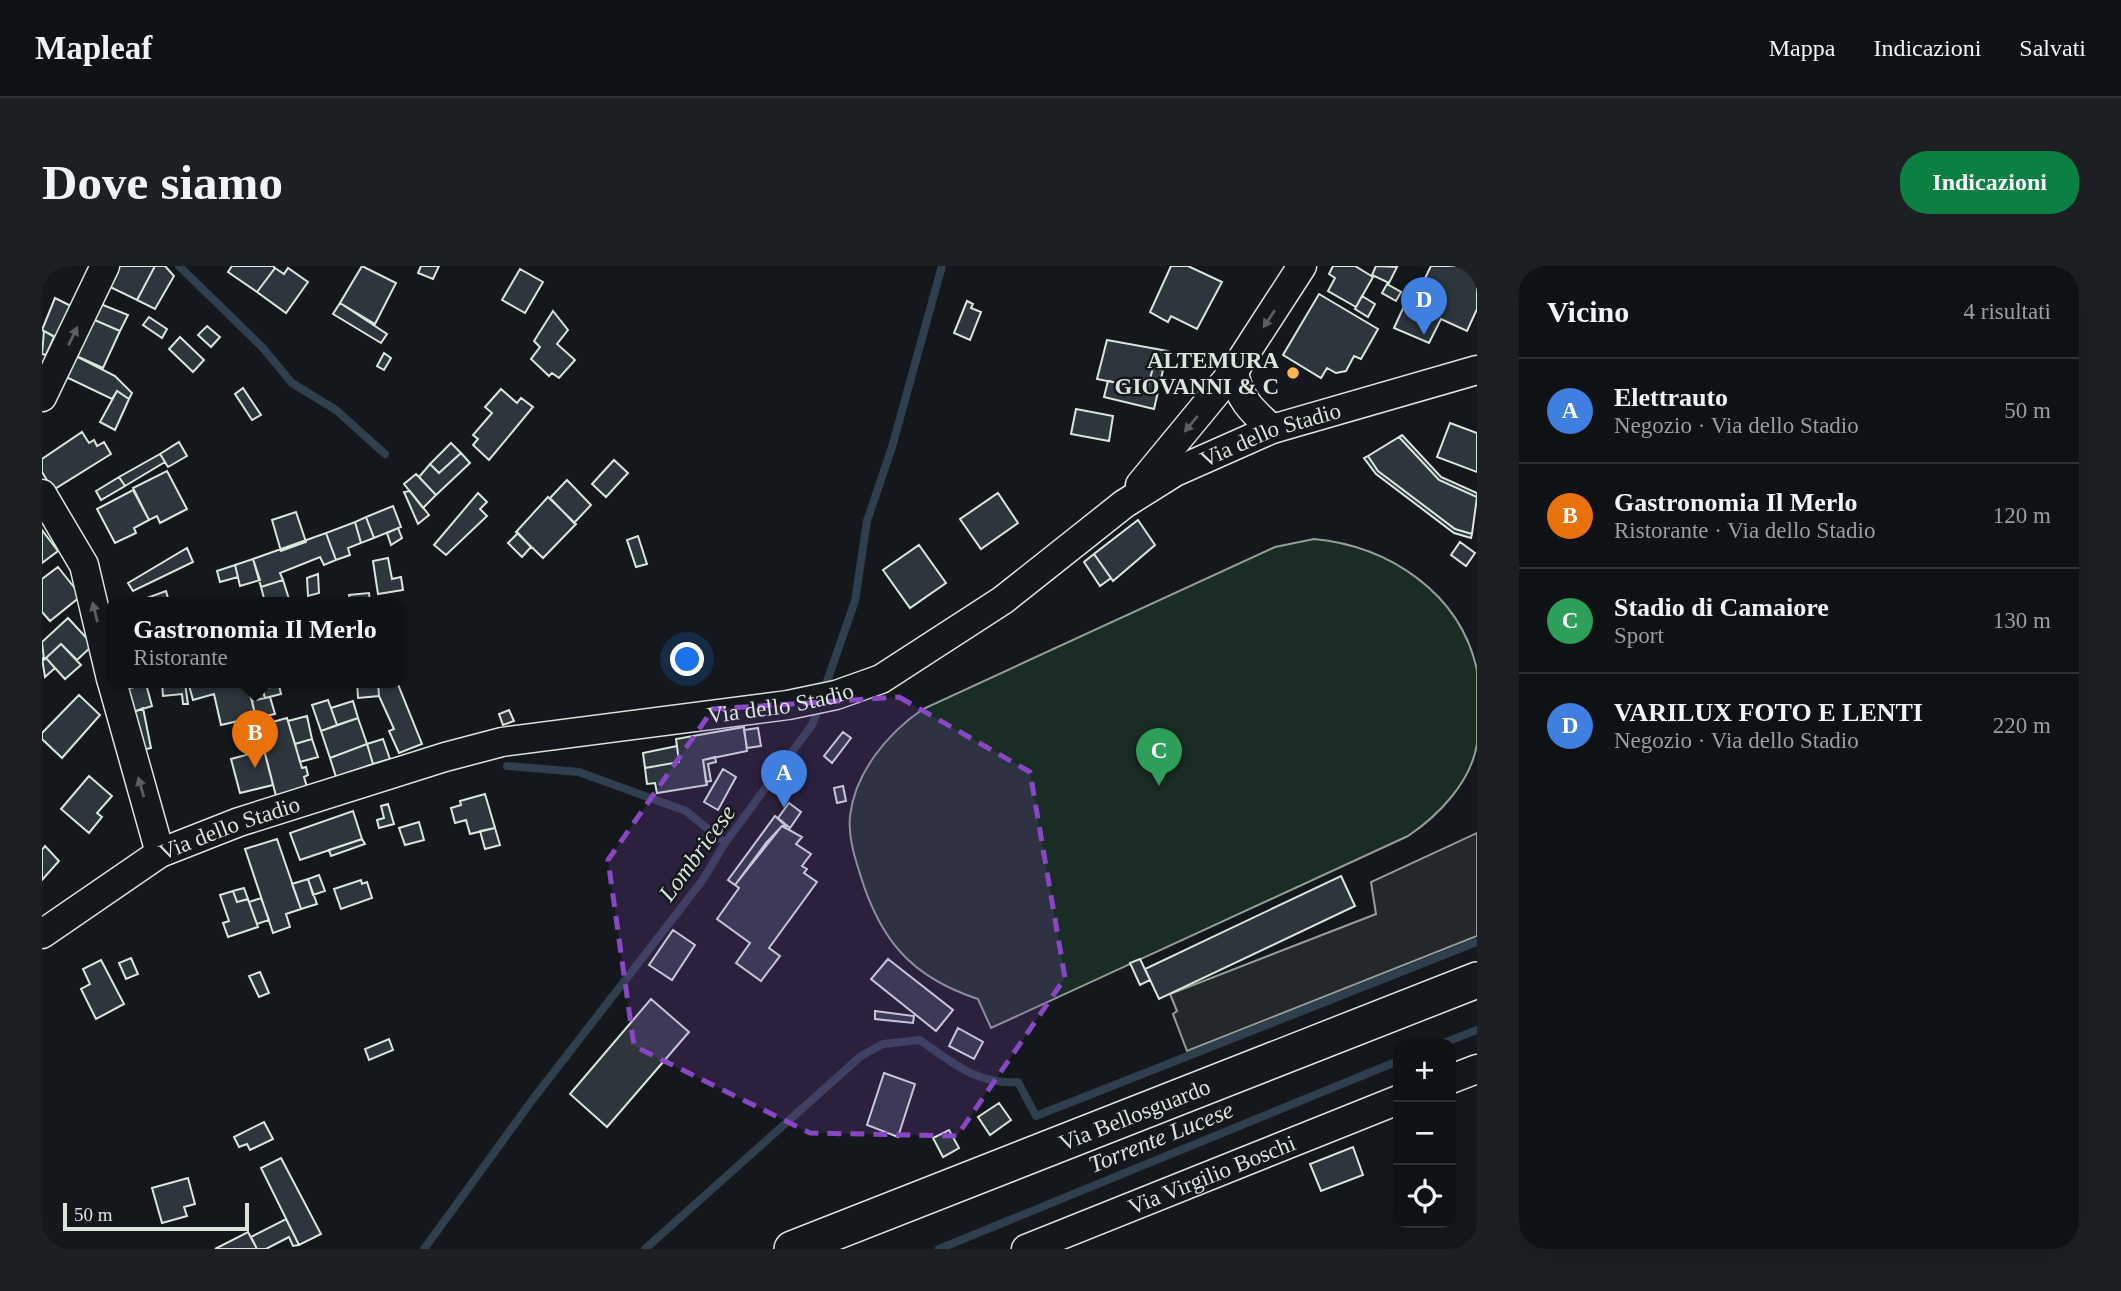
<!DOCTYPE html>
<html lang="it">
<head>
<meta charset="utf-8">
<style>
  body { margin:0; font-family:Georgia,serif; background:#1d2022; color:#f1f3f6 }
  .controls { position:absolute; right:21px; bottom:21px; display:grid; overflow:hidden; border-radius:14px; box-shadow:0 7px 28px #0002 }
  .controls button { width:63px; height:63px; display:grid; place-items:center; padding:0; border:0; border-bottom:2px solid #2f3234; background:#0f1215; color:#f1f3f6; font:35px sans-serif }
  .scale { position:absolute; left:21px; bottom:18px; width:186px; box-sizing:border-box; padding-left:7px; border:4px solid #d8e6dc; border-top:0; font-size:19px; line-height:24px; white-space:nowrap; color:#d8e6dc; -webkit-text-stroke:5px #14181c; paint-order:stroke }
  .you { position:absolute; left:646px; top:394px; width:24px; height:24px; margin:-18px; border:5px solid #fff; border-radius:50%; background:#1a73e8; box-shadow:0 0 0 10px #1a73e833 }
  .badge { display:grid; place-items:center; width:46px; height:46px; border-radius:50%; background:#0b8043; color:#fff; font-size:23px; font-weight:700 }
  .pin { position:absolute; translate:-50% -58px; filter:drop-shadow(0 2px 4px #0008) }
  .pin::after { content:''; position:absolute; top:37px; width:24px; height:21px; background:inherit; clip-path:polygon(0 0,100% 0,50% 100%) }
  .popup { position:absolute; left:64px; top:331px; width:298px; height:91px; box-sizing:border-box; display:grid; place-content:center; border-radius:14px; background:#0f1215; filter:drop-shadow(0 2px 5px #0005); font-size:23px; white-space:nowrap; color:#9b9ea0 }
  .popup b { font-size:26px; color:#f1f3f6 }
  .popup::after { content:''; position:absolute; left:50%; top:100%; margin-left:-14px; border:14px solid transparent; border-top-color:#0f1215 }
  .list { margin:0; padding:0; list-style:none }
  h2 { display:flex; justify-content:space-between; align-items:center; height:91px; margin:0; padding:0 28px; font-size:30px }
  h2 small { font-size:23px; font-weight:400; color:#9b9ea0 }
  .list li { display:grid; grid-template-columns:46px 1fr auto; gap:21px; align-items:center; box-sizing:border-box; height:105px; padding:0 28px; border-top:2px solid #2f3234 }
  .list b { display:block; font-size:26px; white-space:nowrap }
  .list p { margin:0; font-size:23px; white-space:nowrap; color:#9b9ea0 }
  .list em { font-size:23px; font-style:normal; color:#9b9ea0 }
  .icon { flex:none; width:38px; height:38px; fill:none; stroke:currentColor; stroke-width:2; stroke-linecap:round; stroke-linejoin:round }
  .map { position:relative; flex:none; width:1435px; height:983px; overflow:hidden; border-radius:28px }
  header { display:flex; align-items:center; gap:42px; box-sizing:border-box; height:98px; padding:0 35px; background:#0f1215; border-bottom:2px solid #2f3234 }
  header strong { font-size:33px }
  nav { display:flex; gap:38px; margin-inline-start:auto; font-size:24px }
  .intro { display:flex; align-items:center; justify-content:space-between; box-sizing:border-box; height:168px; padding:0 42px }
  h1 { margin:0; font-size:49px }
  .button { padding:18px 32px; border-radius:28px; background:#0b8043; color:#fff; font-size:24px; font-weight:700 }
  main { display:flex; gap:42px; padding:0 42px }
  aside { flex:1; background:#0f1215; border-radius:28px; box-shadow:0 7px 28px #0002 }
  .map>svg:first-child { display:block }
</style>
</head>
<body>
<header>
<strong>Mapleaf</strong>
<nav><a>Mappa</a><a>Indicazioni</a><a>Salvati</a></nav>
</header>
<div class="intro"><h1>Dove siamo</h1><a class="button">Indicazioni</a></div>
<main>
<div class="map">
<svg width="1435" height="983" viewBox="0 0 1435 983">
  <rect width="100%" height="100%" fill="#14181c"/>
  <path fill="#1a2d24" stroke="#939e99" stroke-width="2" d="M 1272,273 C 1346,280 1418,326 1435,404 C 1435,415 1435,429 1435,441 C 1435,453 1435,467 1435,478 C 1429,516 1396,550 1366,570 L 949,762 L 936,733 C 869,711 838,674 818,608 C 812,589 806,570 808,550 C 813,506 846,467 881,443 L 1233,281 Z"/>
  <path fill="#24282b" stroke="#939e99" stroke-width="2" d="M 1435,567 L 1435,670 L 1145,785 L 1131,748 L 1135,745 L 1128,728 L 1334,648 L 1329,616 Z"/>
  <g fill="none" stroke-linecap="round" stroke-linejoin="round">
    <path stroke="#2f3f4d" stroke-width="8" d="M 137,0 L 221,82 L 250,117 L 294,144 L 343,188
      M 782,424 L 813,335 L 825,255 L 850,181 L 900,0
      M 465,500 L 537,506 L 644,545 L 683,577
      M 1399,778 L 1435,764
      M 382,983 L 491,833 L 660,615 L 683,577 L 770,459 L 777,440
      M 603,983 L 819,790 L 841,778 L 878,774 C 911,797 935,819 976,816 L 994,850 L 1435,676
      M 897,983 L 1356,795"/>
  </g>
  <path fill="#2c363c" stroke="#d8e6dc" stroke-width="2" d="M 72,0 L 113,0 L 95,34 L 64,19 Z
    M 113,0 L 123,0 L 132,10 L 113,43 L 95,34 Z
    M 190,0 L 231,0 L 233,2 L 215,26 L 186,6 Z
    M 320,0 L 354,17 L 333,58 L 298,37 Z
    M 379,0 L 397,0 L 391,13 L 376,7 Z
    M 1129,0 L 1146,0 L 1180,16 L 1155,63 L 1129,50 L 1126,56 L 1108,46 Z
    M 1291,0 L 1313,0 L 1331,11 L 1314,41 L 1286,25 L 1293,12 L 1287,8 Z
    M 1334,0 L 1355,1 L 1347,17 L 1330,9 Z
    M 1389,0 L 1435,0 L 1435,43 L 1425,65 L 1399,53 L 1387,77 L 1352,62 L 1362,40 L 1368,43 Z
    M 233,2 L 242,8 L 246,2 L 266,16 L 244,47 L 215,26 Z
    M 478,3 L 501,16 L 483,47 L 460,34 Z
    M 1345,18 L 1359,26 L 1354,35 L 1340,27 Z
    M 1277,28 L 1336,63 L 1319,93 L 1312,90 L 1304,105 L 1294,107 L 1285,102 L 1279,112 L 1241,89 Z
    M 1320,30 L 1333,38 L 1326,51 L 1313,43 Z
    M 13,32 L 33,42 L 17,73 L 0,64 Z
    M 925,35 L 931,38 L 929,42 L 939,46 L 928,74 L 912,67 Z
    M 56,37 L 86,49 L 78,65 L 48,52 Z
    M 298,37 L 345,68 L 339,77 L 291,48 Z
    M 511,45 L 526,64 L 515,78 L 533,94 L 517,112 L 510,107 L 507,110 L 489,93 L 498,81 L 492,75 Z
    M 107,51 L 125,63 L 120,72 L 101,59 Z
    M 48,52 L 78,65 L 61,102 L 30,88 Z
    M 165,60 L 178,71 L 169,81 L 156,69 Z
    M 2,65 L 12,71 L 4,89 L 0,88 Z
    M 138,71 L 162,94 L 151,106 L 127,83 Z
    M 1065,74 L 1126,85 L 1121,104 L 1111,102 L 1105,123 L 1055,113 Z
    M 342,87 L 349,92 L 342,104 L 335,100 Z
    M 30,88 L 73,110 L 90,127 L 87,133 L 75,125 L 70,133 L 20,109 Z
    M 1111,102 L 1121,104 L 1112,143 L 1062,131 L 1066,115 L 1105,123 Z
    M 201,122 L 219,149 L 210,154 L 193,128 Z
    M 459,123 L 475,137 L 479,132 L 491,141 L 447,194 L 431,179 L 436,173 L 431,169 L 450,147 L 443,141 Z
    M 75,125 L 87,133 L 73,164 L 58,156 Z
    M 1034,143 L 1071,150 L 1067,175 L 1029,168 Z
    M 1408,157 L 1435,167 L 1435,206 L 1395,191 Z
    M 40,166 L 47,177 L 52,174 L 55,180 L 62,176 L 69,188 L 11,224 L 0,206 L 0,193 Z
    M 1360,169 L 1399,211 L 1435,227 L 1435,231 L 1397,214 L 1357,171 Z
    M 1357,171 L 1397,214 L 1435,231 L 1430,268 L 1413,263 L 1336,205 L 1326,190 Z
    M 137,176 L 145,190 L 126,201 L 118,188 Z
    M 409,177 L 419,187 L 397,207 L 388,198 Z
    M 419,187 L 428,197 L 394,229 L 377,211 L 388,198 L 397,207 Z
    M 118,188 L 123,196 L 83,220 L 77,211 Z
    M 1326,190 L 1336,205 L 1413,263 L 1430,268 L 1429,272 L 1412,267 L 1334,208 L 1322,192 Z
    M 572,194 L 586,207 L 564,231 L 550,218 Z
    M 125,205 L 145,243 L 118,257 L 115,250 L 107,254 L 91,222 Z
    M 374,208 L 394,229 L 381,242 L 362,218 Z
    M 77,211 L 83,220 L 59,234 L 54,225 Z
    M 525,214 L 549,239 L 532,257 L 508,232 Z
    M 91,224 L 107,254 L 92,262 L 94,267 L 73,277 L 55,243 Z
    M 368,225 L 387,249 L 376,258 L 362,226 Z
    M 436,227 L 445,236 L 438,243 L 445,250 L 404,289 L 392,279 Z
    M 956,227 L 976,257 L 939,283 L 918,253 Z
    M 506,231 L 534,258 L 501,292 L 474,266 Z
    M 351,240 L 359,261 L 332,272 L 324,251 Z
    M 254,246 L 264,276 L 239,285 L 230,254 Z
    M 324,251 L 332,272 L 319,277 L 313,256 Z
    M 1096,254 L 1113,279 L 1071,315 L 1052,288 Z
    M 313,256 L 319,277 L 306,282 L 308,289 L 294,294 L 284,267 Z
    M 356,262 L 360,272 L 349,279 L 345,267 Z
    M 0,264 L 16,285 L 0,297 Z
    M 284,267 L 294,294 L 282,299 L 278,291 L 238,307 L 241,314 L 219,321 L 211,293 Z
    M 476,267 L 489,281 L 480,291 L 466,277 Z
    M 596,270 L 605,298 L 594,301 L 585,274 Z
    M 1418,276 L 1433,287 L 1424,300 L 1409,289 Z
    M 877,279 L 904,317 L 868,342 L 841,304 Z
    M 145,282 L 151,296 L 91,325 L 86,317 Z
    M 1052,288 L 1069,312 L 1058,320 L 1042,296 Z
    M 346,292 L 350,313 L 359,311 L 361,324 L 336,328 L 331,295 Z
    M 211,293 L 218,314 L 198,320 L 193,299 Z
    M 193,299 L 196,311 L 178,316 L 175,305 Z
    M 16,301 L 39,330 L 8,355 L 0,346 L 0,313 Z
    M 276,308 L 277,327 L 266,330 L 265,312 Z
    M 241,314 L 248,336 L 223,336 L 219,321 Z
    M 124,325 L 127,336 L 94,336 Z
    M 327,327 L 328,336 L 308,336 L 307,329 Z
    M 26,352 L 51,379 L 35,394 L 19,378 L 2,394 L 0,376 Z
    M 19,378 L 39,399 L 23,413 L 4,392 Z
    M 0,392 L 4,392 L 13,402 L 3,411 Z
    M 120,416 L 143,417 L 146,438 L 141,438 L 140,428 L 121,430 Z
    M 146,416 L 205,416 L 216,460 L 198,465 L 196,455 L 179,459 L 172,428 L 151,434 Z
    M 205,416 L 219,416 L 223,432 L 210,435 Z
    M 315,416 L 336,416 L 337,430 L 316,432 Z
    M 336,416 L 355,416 L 380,478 L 357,487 L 347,465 L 352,463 L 337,430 Z
    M 104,418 L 110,440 L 91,446 L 84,423 Z
    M 237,419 L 239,428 L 223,432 L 220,423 Z
    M 37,429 L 58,449 L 20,492 L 0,473 L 0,467 Z
    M 228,431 L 233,448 L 214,452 L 210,435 Z
    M 286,434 L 295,459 L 279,465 L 270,439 Z
    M 311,435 L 316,452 L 295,459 L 289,442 Z
    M 101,442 L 109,482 L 100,484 L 91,446 Z
    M 467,444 L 472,455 L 461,459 L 457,448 Z
    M 265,450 L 270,473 L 253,478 L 246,455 Z
    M 245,452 L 260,502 L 264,501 L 266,509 L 262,511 L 265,521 L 234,530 L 216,460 Z
    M 316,452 L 325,478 L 288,492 L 279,465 Z
    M 702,461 L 705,485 L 661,494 L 665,519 L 615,527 L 613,517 L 605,518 L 603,502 L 637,496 L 634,473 Z
    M 716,462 L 719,480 L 705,482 L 702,464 Z
    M 801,466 L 809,472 L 790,497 L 782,490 Z
    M 270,473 L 276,491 L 258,496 L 253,478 Z
    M 341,473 L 348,493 L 331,498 L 325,478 Z
    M 325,478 L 331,498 L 294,511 L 288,492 Z
    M 635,480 L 637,496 L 603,502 L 601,487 Z
    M 222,484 L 231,519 L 198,527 L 189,493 Z
    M 673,491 L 674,496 L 666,498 L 669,515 L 664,516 L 661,494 Z
    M 681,503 L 694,511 L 676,544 L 662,536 Z
    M 47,510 L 70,530 L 55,547 L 60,551 L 47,567 L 19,543 Z
    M 801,520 L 804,535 L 795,537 L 792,522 Z
    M 443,528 L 453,562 L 428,568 L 424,554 L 413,557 L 409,542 L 419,539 L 418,535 Z
    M 747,537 L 759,546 L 748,562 L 736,552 Z
    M 346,538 L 352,558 L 337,562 L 335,554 L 342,552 L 339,540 Z
    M 311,545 L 320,573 L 258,594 L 248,567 Z
    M 733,550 L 744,560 L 740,560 L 724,577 L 693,619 L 686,614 Z
    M 377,556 L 382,574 L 363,579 L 357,562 Z
    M 740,560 L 760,571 L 754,578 L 769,588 L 760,600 L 765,603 L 762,607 L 775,616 L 727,682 L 738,690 L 719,715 L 694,697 L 708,677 L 675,653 L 697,622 L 693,619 Z
    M 453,562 L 458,579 L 443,583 L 438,565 Z
    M 235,573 L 259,643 L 244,648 L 248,661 L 231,667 L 203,583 Z
    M 320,573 L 323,578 L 289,590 L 287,584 Z
    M 3,580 L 17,595 L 0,614 L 0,584 Z
    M 277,609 L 283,625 L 271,629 L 266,613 Z
    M 1299,610 L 1313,640 L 1117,733 L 1103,703 Z
    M 266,613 L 275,638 L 259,643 L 250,618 Z
    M 319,614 L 320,618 L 325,616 L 330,632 L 299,643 L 292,623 Z
    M 202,622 L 206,633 L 195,636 L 191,625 Z
    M 191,625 L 195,636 L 206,633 L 216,661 L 186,671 L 181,657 L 187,655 L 178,629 Z
    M 219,632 L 227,654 L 215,658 L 207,636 Z
    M 631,664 L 653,679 L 630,714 L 607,699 Z
    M 89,692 L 96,708 L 84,713 L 77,697 Z
    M 846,693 L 911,744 L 894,765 L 829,713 Z
    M 1098,693 L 1108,714 L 1098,719 L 1088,697 Z
    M 59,694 L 82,738 L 54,753 L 39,723 L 48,718 L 41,703 Z
    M 218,706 L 227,727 L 217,731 L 207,710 Z
    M 609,733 L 647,766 L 565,861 L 528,828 Z
    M 833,745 L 872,750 L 871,757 L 833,753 Z
    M 916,762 L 941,776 L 932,793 L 907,780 Z
    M 347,773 L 351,784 L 327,794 L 323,783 Z
    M 842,807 L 873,818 L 856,871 L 825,859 Z
    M 957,837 L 969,854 L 948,869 L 936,851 Z
    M 222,856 L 231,873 L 208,884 L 205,878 L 197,881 L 192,871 Z
    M 907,864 L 917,882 L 901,891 L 891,872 Z
    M 1311,881 L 1321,909 L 1279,925 L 1268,898 Z
    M 239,892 L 279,968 L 257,979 L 219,902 Z
    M 146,912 L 153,938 L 142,941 L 145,950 L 120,957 L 110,922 Z
    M 244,953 L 257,979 L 251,980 L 247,971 L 224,983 L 215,983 L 209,971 Z
    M 206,966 L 215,983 L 173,983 Z"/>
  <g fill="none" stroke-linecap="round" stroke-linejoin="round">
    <g stroke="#d8e6dc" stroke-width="31">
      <g id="minor">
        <path d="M 1192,105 C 1196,132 1210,145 1230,163"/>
        <path d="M 0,131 L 63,0"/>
        <path d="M 1098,219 L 1192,105 L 1260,0"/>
        <path d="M 0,228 L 42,299 L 69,413"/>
        <path d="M 70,416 L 118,587"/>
        <path id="s1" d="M 0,668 L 118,587 L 197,556 L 403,491 L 460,476 L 746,439 L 794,429 L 839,413 L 961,334 L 1082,238 L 1133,206 L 1230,163 L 1435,104"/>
        <path d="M 1409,813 L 1435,803"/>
        <path id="s2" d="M 984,983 L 1356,834"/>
      </g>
    </g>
    <g stroke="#d8e6dc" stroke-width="38">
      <g id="major">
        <path id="s3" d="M 750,983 L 1435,714"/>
      </g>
    </g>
    <use href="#minor" stroke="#14181c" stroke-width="28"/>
    <use href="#major" stroke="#14181c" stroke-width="35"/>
  </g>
  <defs><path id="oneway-solid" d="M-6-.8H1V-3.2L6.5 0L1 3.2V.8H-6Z" transform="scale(1.75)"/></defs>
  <g fill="#59605f">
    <use href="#oneway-solid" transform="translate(1227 53) rotate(124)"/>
    <use href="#oneway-solid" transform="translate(31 70) rotate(-64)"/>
    <use href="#oneway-solid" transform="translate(1149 158) rotate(130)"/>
    <use href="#oneway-solid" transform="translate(53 346) rotate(-104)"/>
    <use href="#oneway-solid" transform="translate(99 521) rotate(-106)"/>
  </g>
  <path fill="#8948c3" fill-opacity="0.2" stroke="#8948c3" stroke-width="5" stroke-dasharray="14 9" stroke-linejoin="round" d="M 857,431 L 988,506 L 1023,712 L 915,870 L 768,867 L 592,780 L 566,594 L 671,443 Z"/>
  <circle fill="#ffb74d" stroke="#14181c" stroke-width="2.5" cx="1251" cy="107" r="7"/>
  <g text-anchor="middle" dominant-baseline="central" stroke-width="5" stroke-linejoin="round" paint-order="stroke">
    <g font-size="23" font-weight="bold" fill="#d8e6dc" stroke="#14181c" text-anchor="end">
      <text x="1237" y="94">ALTEMURA<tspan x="1237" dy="26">GIOVANNI &amp; C</tspan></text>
    </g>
    <g font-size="23" fill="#d8e6dc" stroke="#14181c">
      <text stroke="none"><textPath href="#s1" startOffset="1351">Via dello Stadio</textPath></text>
      <text stroke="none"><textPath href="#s1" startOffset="784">Via dello Stadio</textPath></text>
      <text stroke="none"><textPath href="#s1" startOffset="217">Via dello Stadio</textPath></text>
      <text stroke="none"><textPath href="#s3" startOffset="368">Via Bellosguardo</textPath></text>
      <text stroke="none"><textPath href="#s2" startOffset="200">Via Virgilio Boschi</textPath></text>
    </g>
    <g font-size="24" font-style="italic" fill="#d8e6dc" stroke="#14181c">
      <text transform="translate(655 587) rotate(-54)">Lombricese</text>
      <text transform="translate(1119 871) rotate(-22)">Torrente Lucese</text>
    </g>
  </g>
</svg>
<div class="controls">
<button>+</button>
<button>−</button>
<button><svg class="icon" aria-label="locate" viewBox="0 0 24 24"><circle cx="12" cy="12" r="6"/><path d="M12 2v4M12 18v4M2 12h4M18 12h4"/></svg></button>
</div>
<div class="scale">50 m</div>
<div class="you"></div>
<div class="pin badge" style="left:742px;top:542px;background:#3f7fe0">A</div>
<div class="pin badge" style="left:213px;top:502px;background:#e8710a">B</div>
<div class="popup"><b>Gastronomia Il Merlo</b>Ristorante</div>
<div class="pin badge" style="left:1117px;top:520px;background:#2e9e5b">C</div>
<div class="pin badge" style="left:1382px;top:69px;background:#3f7fe0">D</div>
</div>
<aside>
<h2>Vicino<small>4 risultati</small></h2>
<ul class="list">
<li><span class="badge" style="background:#3f7fe0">A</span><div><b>Elettrauto</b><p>Negozio · Via dello Stadio</p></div><em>50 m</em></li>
<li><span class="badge" style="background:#e8710a">B</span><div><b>Gastronomia Il Merlo</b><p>Ristorante · Via dello Stadio</p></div><em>120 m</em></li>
<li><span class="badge" style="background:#2e9e5b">C</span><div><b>Stadio di Camaiore</b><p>Sport</p></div><em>130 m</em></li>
<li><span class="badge" style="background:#3f7fe0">D</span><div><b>VARILUX FOTO E LENTI</b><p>Negozio · Via dello Stadio</p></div><em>220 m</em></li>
</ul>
</aside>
</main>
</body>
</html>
